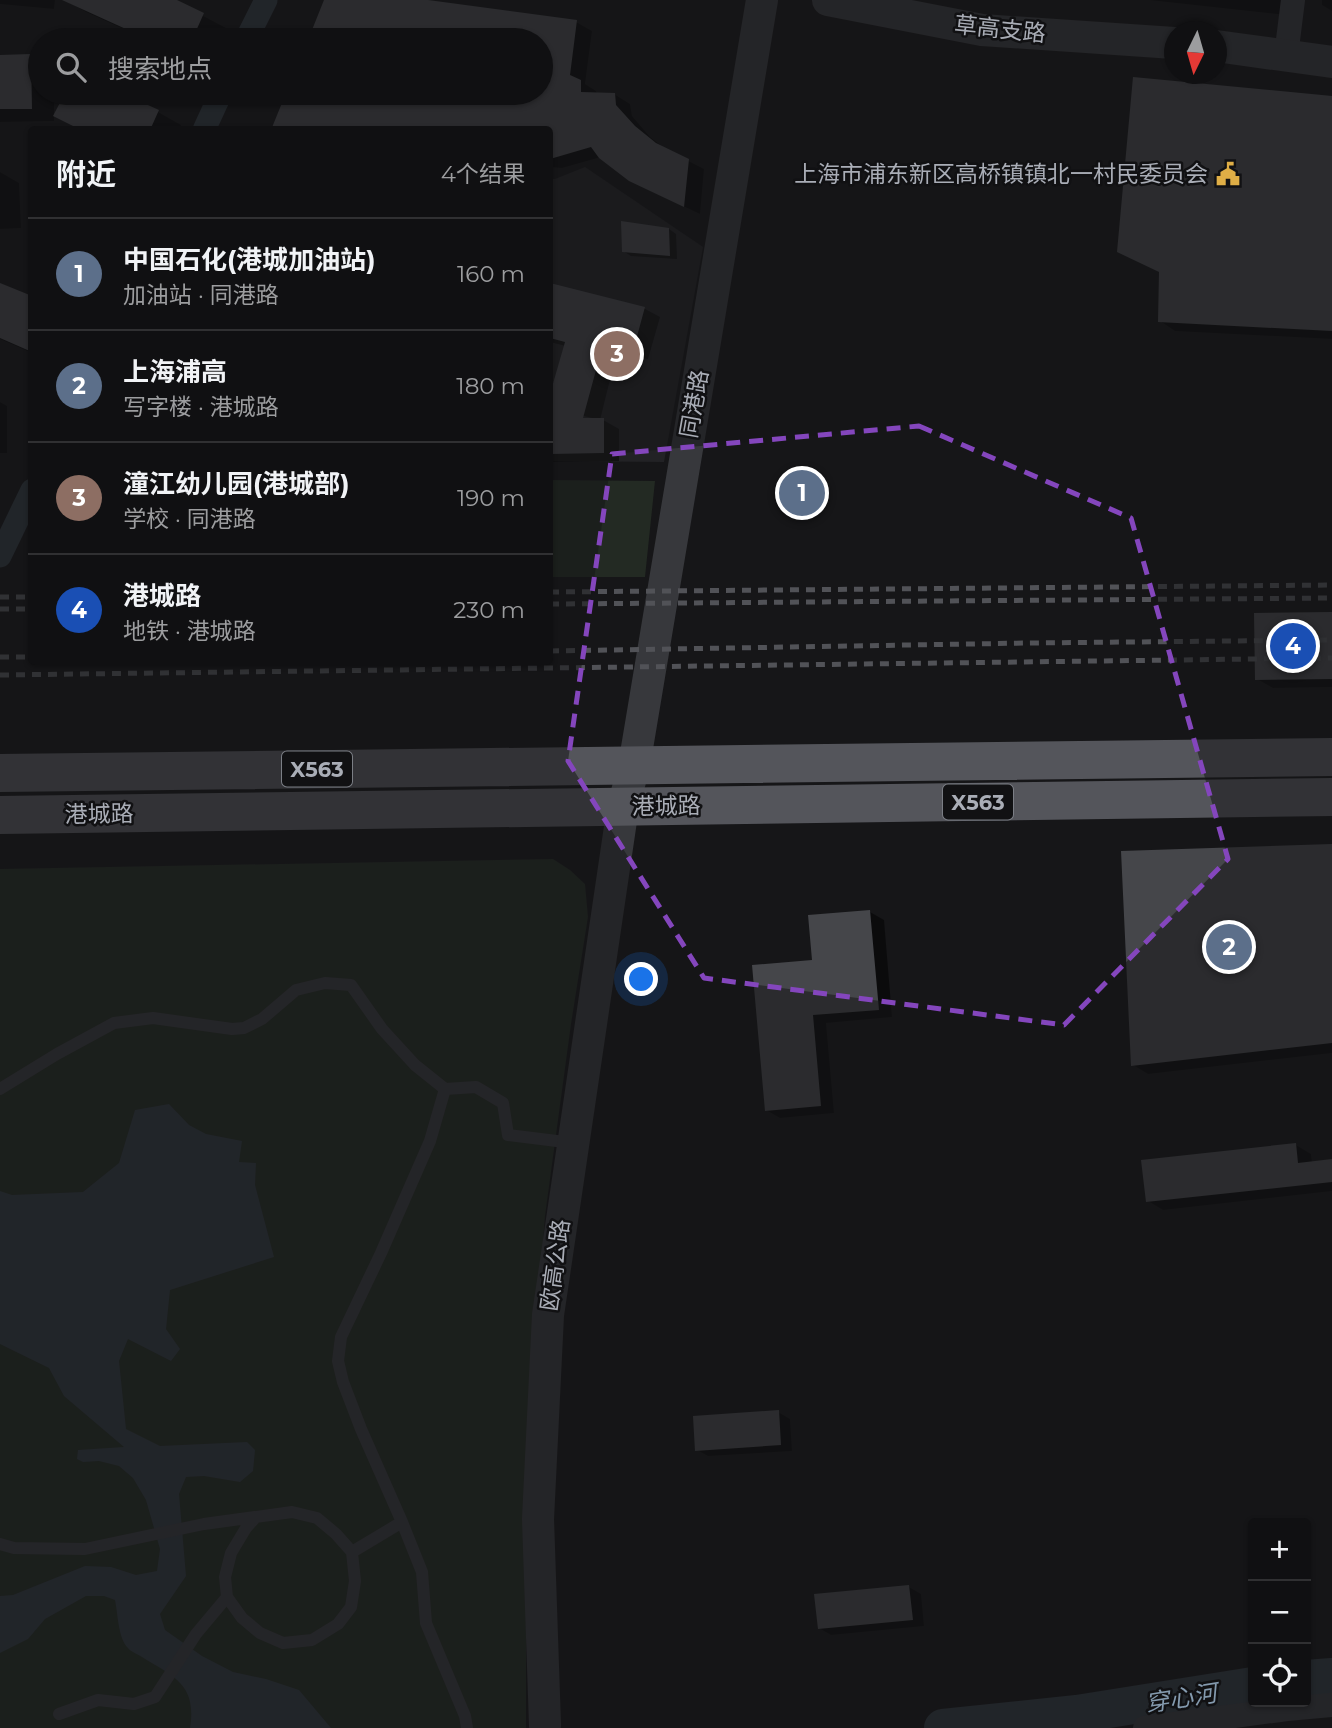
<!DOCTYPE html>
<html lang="zh">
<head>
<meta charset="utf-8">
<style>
  body { margin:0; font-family:Montserrat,"Noto Sans SC",sans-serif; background:#1e1e20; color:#f1f3f6 }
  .controls { position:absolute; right:21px; bottom:21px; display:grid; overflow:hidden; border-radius:7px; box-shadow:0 2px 5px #0004 }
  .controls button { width:63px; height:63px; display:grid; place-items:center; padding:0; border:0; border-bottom:2px solid #303032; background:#101012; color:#f1f3f6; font:35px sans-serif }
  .compass { position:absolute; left:1164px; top:21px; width:63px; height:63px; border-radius:50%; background:#101012; box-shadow:0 2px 5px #0004; rotate:185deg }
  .you { position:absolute; left:642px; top:980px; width:24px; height:24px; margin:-18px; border:5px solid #fff; border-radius:50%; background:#1a73e8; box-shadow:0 0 0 10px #1a73e833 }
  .badge { display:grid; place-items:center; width:46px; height:46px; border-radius:50%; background:#dfae46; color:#fff; font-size:23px; font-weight:700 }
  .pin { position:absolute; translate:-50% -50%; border:4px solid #fff; box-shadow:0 2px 7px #0006 }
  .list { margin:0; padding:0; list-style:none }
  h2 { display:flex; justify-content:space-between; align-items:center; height:91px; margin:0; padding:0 28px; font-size:30px }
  h2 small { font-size:23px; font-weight:400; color:#9c9d9f }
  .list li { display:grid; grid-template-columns:46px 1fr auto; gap:21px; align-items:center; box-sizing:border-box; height:112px; padding:0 28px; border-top:2px solid #303032 }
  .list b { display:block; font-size:26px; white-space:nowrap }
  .list p { margin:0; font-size:23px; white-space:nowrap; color:#9c9d9f }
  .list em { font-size:23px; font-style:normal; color:#9c9d9f }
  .icon { flex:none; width:38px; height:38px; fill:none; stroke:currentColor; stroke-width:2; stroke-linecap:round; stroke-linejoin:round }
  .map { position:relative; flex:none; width:1332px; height:1728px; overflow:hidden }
  .search { position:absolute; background:#101012; box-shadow:0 2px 5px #0004; left:28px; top:28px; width:525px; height:77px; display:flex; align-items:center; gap:18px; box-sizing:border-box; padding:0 24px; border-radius:38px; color:#9c9d9f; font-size:26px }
  .panel { position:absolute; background:#101012; box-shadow:0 2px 5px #0004; left:28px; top:126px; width:525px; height:539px; border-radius:7px }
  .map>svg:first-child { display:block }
</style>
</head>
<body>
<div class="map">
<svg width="1332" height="1728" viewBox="0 0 1332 1728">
  <rect width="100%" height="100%" fill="#161618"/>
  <path fill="#222225" d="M 585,167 L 703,247 L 664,462 L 550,461 L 550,179 L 555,179 Z"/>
  <path fill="#232a23" d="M 550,480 L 655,481 L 645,577 L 550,577 Z
    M 553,859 L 570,870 L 585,884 L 588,917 L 571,1024 L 545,1216 L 526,1466 L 526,1728 L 0,1728 L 0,869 Z"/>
  <path fill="#30383f" d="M 169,1104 L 189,1125 L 206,1134 L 242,1141 L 239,1162 L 256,1163 L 255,1185 L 274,1257 L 170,1290 L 166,1329 L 180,1349 L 171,1361 L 128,1339 L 119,1361 L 126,1429 L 160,1446 L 247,1442 L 255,1450 L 253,1471 L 240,1482 L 204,1476 L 186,1477 L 179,1494 L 186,1576 L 160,1614 L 165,1630 L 202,1656 L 233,1672 L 266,1679 L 299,1690 L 331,1728 L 190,1728 C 197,1684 174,1677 142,1657 C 138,1654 131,1652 128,1648 C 118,1638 118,1614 115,1600 L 104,1596 L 86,1596 L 45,1619 L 28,1639 L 0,1653 L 0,1596 L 13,1595 L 85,1566 L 111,1567 L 136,1575 L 157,1571 L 160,1549 L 146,1500 L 133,1478 L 119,1466 L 99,1461 L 83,1462 L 77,1459 L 78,1450 L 124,1447 L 64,1396 L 49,1368 L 0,1344 L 0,1191 L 12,1195 L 83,1192 L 119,1163 L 135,1110 Z"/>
  <path fill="#0007" d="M 0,0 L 55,0 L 54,9 L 0,4 Z
    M 65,0 L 173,0 L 226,28 L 221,40 L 148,40 L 86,12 Z
    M 326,0 L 415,0 L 576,22 L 592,31 L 585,84 L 596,91 L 597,94 L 614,94 L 630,104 L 632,116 L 650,137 L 667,150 L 704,169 L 700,214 L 647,189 L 601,157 L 562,168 L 550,167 L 550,130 L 274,128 L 288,93 L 541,93 L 541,40 L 310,40 Z
    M 1149,0 L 1297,0 L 1295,16 Z
    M 1322,0 L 1332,0 L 1332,11 L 1322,5 Z
    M 0,57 L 30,60 L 32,57 L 40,62 L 40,93 L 54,93 L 54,121 L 0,122 Z
    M 67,93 L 117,93 L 158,112 L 181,125 L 179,130 L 80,130 L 55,115 Z
    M 1332,98 L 1332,339 L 1175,331 L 1160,321 L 1161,273 L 1118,251 Z
    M 0,172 L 19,183 L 21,228 L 0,229 Z
    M 669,229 L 676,234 L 677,259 L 631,256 L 623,251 Z
    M 0,285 L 32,298 L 32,353 L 0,339 Z
    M 550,285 L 645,309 L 660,317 L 648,359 L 616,355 L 600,420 L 603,420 L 619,429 L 619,461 L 550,462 L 550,420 L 591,420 L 592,418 L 564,411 L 550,403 L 566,346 L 550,342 Z
    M 0,402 L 7,406 L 7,453 L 0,453 Z
    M 1332,614 L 1332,687 L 1273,688 L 1257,679 Z
    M 1332,846 L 1332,1053 L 1148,1074 L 1133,1065 Z
    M 870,912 L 884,920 L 892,1017 L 826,1023 L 834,1113 L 780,1118 L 766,1110 L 814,962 Z
    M 1296,1145 L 1311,1154 L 1312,1163 L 1332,1160 L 1332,1194 L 1332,1191 L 1163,1210 L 1148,1201 Z
    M 778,1412 L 790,1419 L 792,1451 L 708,1456 L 697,1450 Z
    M 909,1587 L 921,1594 L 924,1626 L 831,1635 L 819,1628 Z"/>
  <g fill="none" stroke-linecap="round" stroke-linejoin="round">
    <path stroke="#30383f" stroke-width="23" d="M 246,40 L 266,0
      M 204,130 L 221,93
      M 0,556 L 32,490"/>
    <path stroke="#30383f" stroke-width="38" d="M 1306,1679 L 1332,1677
      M 943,1728 L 1077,1714 L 1253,1686"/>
  </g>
  <path fill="#45464a" d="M 62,0 L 177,0 L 204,13 L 192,40 L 150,40 Z
    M 324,0 L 428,0 L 577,20 L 570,75 L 581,80 L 581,92 L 615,93 L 616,105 L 635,126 L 656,143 L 689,159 L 684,207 L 629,181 L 599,158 L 591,147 L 550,159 L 550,130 L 271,130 L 286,93 L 541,93 L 541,40 L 308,40 Z
    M 31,54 L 32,109 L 0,109 L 0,55 Z
    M 1133,77 L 1332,96 L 1332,331 L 1158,322 L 1159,272 L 1117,252 Z
    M 65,93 L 121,93 L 159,110 L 150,130 L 81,130 L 53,116 Z
    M 621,221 L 669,228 L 670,256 L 622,252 Z
    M 0,283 L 32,296 L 32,352 L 0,338 Z
    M 550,283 L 645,307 L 633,351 L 602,348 L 583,418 L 604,418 L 604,453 L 550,454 L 550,394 L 565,342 L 550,338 Z
    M 1332,612 L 1332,679 L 1255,680 L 1254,613 Z
    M 1332,844 L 1332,1043 L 1131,1066 L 1121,851 Z
    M 870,910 L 879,1010 L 813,1015 L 821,1106 L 765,1111 L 752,965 L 812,960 L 808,915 Z
    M 1296,1143 L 1298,1163 L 1332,1159 L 1332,1182 L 1146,1202 L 1141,1160 Z
    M 779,1410 L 781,1445 L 695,1451 L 693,1416 Z
    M 909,1585 L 913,1620 L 818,1629 L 814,1594 Z"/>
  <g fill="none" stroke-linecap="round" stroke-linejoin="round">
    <path stroke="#37383c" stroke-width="12" d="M 0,1089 L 57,1054 L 114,1023 L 153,1018 L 232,1029 L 244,1028 L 262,1019 L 296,990 L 325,983 L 351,985 L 382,1029 L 415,1065 L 445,1089 L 430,1141 L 381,1253 L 341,1337 L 338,1361 L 343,1382 L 361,1429 L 402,1522 L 422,1572 L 426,1623 L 465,1716 L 467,1728
      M 445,1089 L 476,1087 L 503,1103 L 508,1135 L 573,1143
      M 0,1544 L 14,1548 L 85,1549 L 204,1524 L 292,1512 L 317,1518 L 336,1534 L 352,1552 L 355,1581 L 351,1607 L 338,1624 L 312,1640 L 283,1643 L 260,1633 L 242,1618 L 227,1597 L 225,1577 L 231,1553 L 246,1528 L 255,1518
      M 352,1552 L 402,1522
      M 59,1714 L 98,1700 L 134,1704 L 155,1697 L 196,1634 L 227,1597"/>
    <path stroke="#37383c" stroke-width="24" d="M 1286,56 L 1293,0
      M 1145,1728 L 1287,1709 L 1332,1705"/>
    <path stroke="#37383c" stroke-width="32" d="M 828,0 L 982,30 L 1174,43
      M 1216,46 L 1332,62
      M 545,1725 L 538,1519 L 548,1315 L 623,807 L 634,766 L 762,0"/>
    <path stroke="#54555b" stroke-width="38" d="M 0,773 L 1332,757
      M 0,815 L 1332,797"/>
    <path stroke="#515257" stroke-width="5" stroke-dasharray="9 7" stroke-linecap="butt" d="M 550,592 L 1332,585
      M 0,597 L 32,597
      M 550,604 L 1332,598
      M 0,609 L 32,609
      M 550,651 L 1029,643 L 1332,640
      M 0,657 L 32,657
      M 0,675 L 1332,658"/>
  </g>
  <path d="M0 0H1332V1728H0ZM 919,426 L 1131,518 L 1228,859 L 1064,1025 L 704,978 L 568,761 L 612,454 Z" fill="#161618" fill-opacity=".55" fill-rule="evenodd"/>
  <path fill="none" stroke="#8446bd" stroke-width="5" stroke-dasharray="14 9" stroke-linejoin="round" d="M 919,426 L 1131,518 L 1228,859 L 1064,1025 L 704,978 L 568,761 L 612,454 Z"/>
  <defs>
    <g id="civic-bare" transform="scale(1.89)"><path d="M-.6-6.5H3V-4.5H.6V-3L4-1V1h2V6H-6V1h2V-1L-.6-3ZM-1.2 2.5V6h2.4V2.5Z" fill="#dfae46" stroke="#111113" stroke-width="2.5" paint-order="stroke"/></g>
  </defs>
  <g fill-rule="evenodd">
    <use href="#civic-bare" x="1228" y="174"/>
  </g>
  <g text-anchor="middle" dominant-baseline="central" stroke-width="5" stroke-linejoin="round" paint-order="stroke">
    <g fill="#111113" stroke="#7b7e85" stroke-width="2">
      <rect x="282" y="751.5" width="70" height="35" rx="5"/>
      <rect x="943" y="784.5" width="70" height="35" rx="5"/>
    </g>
    <g font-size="21" font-weight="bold" fill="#a9adb6">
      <text x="317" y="769">X563</text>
      <text x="978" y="802">X563</text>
    </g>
    <g font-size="23" fill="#a9adb6" stroke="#111113">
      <text transform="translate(1000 29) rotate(6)">草高支路</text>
      <text transform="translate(694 404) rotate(-80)">同港路</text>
      <text transform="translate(666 806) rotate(-1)">港城路</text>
      <text transform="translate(99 814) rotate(-1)">港城路</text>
      <text transform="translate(555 1265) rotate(-82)">欧高公路</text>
    </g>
    <g font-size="23" fill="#a9adb6" stroke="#111113" text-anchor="end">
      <text x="1208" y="174">上海市浦东新区高桥镇镇北一村民委员会</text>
    </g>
    <g font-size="24" font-style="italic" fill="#849aae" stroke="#111113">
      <text transform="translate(1181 1698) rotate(-9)">穿心河</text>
    </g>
  </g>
</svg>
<div class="controls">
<button>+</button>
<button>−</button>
<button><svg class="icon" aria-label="locate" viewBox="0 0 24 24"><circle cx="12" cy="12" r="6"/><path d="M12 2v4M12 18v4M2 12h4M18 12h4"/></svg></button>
</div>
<svg class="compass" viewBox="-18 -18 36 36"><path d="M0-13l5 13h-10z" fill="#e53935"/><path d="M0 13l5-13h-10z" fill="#9c9d9f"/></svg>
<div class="you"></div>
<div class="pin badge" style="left:802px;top:493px;background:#5c6f8a">1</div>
<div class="pin badge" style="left:1229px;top:947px;background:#5c6f8a">2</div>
<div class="pin badge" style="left:617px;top:354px;background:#8d6e63">3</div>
<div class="pin badge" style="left:1293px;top:646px;background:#1a4fb4">4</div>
<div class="search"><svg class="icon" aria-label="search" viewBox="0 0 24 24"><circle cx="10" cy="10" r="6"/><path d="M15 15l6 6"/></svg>搜索地点</div>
<section class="panel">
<h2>附近<small>4个结果</small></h2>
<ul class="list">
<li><span class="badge" style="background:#5c6f8a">1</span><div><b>中国石化(港城加油站)</b><p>加油站 · 同港路</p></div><em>160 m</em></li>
<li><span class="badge" style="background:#5c6f8a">2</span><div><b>上海浦高</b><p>写字楼 · 港城路</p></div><em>180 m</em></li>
<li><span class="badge" style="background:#8d6e63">3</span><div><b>潼江幼儿园(港城部)</b><p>学校 · 同港路</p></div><em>190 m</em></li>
<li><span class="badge" style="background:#1a4fb4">4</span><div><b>港城路</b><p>地铁 · 港城路</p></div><em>230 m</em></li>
</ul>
</section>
</div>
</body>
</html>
